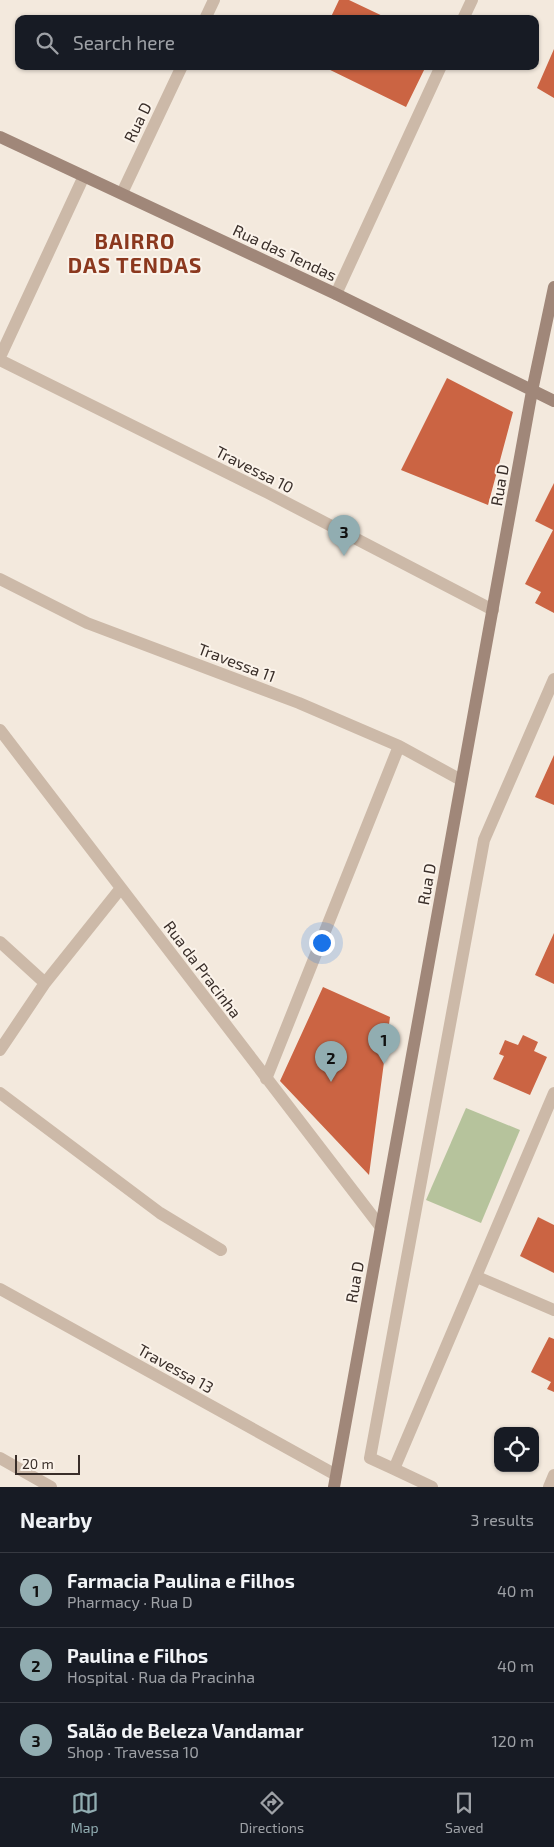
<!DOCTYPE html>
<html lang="en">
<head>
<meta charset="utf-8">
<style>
  body { margin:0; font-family:"Exo 2",sans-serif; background:#242831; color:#f1f3f6 }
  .controls { position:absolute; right:15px; bottom:15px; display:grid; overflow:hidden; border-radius:10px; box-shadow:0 1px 4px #0004 }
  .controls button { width:45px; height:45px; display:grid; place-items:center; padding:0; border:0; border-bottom:1px solid #363941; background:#171b24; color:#f1f3f6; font:25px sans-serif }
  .scale { position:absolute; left:15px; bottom:12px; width:65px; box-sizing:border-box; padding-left:5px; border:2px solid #392e29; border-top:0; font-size:14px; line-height:18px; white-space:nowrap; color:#392e29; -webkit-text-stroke:4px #fbf3ea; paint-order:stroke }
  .you { position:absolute; left:321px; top:942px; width:18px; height:18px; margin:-12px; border:4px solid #fff; border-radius:50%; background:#1a73e8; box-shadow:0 0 0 8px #1a73e833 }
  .badge { display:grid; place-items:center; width:32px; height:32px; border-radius:50%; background:#91adb1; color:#111; font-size:16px; font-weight:700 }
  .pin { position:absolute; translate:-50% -41px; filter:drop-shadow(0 1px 2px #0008) }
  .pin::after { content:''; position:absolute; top:26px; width:18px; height:15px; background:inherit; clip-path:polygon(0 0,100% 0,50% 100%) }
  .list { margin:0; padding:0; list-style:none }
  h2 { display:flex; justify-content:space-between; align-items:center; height:65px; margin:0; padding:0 20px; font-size:21px }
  h2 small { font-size:16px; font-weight:400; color:#9ea1a6 }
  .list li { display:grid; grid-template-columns:32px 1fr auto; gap:15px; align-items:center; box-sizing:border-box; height:75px; padding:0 20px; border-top:1px solid #363941 }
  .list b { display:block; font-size:19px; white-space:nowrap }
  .list p { margin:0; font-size:16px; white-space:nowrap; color:#9ea1a6 }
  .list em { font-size:16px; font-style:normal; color:#9ea1a6 }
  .icon { flex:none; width:28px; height:28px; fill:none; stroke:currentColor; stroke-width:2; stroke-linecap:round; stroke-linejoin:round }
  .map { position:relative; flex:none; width:554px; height:1487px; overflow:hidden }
  .search { position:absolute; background:#171b24; box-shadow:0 1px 4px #0004; left:15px; right:15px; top:15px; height:55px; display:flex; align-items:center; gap:12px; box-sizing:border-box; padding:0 18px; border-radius:10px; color:#9ea1a6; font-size:19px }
  .sheet { height:290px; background:#171b24 }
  nav { display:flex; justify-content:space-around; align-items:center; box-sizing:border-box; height:70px; border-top:1px solid #363941; background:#171b24; font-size:14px; color:#9ea1a6 }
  nav a { display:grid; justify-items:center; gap:2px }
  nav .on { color:#91adb1 }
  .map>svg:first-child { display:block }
</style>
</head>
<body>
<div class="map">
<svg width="554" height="1487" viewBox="0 0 554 1487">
  <rect width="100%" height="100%" fill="#f3e9dd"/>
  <path fill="#b6c39c" d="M 466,1108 L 520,1130 L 481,1223 L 426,1200 Z"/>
  <path fill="#cb6443" d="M 339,0 L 349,0 L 389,19 L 330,19 Z
    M 554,49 L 554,98 L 537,88 Z
    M 322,66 L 426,66 L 406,107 Z
    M 447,378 L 513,412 L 488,505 L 401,470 Z
    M 554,483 L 554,613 L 535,603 L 541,592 L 525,584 L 553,530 L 535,521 Z
    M 554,755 L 554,805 L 535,797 Z
    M 554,933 L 554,984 L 535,975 Z
    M 323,987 L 390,1017 L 369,1175 L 280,1081 Z
    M 523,1035 L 538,1042 L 534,1051 L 547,1057 L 530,1095 L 493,1079 L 504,1056 L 499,1054 L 505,1040 L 518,1045 Z
    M 538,1217 L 554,1225 L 554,1273 L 520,1256 Z
    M 549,1337 L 554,1339 L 554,1392 L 547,1389 L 551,1382 L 531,1372 Z"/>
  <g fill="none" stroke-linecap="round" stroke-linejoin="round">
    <path stroke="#ccb9a8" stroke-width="12" d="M 205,19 L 214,0
      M 463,19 L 472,0
      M 122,193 L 182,66
      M 336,294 L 441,66
      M 0,357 L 84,176
      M 0,360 L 268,493 L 493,610
      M 0,579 L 87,623 L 299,703 L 399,746 L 461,780
      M 554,679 L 484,840 L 370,1458 L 394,1469 L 554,1093
      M 0,730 L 380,1226
      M 0,942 L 45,983
      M 0,1050 L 45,983 L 121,888
      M 266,1079 L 399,746
      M 0,1093 L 160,1213 L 221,1250
      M 477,1277 L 554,1310
      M 0,1289 L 336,1475
      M 0,1458 L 51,1487
      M 394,1469 L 432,1487
      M 549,1487 L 554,1475"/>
    <path stroke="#a08779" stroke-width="12" d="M 0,137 L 336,294 L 554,401
      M 334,1487 L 532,391 L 554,287"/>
  </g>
  <g text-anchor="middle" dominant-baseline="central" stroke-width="4" stroke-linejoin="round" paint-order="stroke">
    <g font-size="16" fill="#392e29" stroke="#fbf3ea">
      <text transform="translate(137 122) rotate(-64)">Rua D</text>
      <text transform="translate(285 252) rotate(25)">Rua das Tendas</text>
      <text transform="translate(255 469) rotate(27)">Travessa 10</text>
      <text transform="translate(499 485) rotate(-80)">Rua D</text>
      <text transform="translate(237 662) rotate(21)">Travessa 11</text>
      <text transform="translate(426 884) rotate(-80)">Rua D</text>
      <text transform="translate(203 969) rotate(53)">Rua da Pracinha</text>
      <text transform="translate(354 1282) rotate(-80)">Rua D</text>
      <text transform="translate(176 1368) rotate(29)">Travessa 13</text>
    </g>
    <g font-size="21" font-weight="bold" letter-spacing="1" fill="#8b381e" stroke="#fbf3ea">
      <text x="135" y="240">BAIRRO<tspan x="135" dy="24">DAS TENDAS</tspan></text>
    </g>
  </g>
</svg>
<div class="controls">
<button><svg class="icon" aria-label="locate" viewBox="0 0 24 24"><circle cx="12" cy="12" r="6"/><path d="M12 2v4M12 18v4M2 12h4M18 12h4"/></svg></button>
</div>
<div class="scale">20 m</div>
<div class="you"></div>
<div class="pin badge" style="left:384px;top:1064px">1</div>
<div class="pin badge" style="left:331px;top:1082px">2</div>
<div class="pin badge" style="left:344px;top:556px">3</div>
<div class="search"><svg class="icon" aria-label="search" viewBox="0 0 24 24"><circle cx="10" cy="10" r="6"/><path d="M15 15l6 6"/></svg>Search here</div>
</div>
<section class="sheet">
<h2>Nearby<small>3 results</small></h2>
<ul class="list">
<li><span class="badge">1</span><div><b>Farmacia Paulina e Filhos</b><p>Pharmacy · Rua D</p></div><em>40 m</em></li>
<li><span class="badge">2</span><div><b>Paulina e Filhos</b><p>Hospital · Rua da Pracinha</p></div><em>40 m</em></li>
<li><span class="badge">3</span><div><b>Salão de Beleza Vandamar</b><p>Shop · Travessa 10</p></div><em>120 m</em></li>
</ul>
</section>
<nav>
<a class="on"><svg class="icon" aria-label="map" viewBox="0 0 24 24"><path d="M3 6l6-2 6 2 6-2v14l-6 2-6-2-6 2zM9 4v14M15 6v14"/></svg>Map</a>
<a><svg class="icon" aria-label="directions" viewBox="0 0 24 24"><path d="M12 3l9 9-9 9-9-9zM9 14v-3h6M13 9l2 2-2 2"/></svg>Directions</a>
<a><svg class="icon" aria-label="saved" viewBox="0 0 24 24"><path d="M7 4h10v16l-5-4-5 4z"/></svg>Saved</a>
</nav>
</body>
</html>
